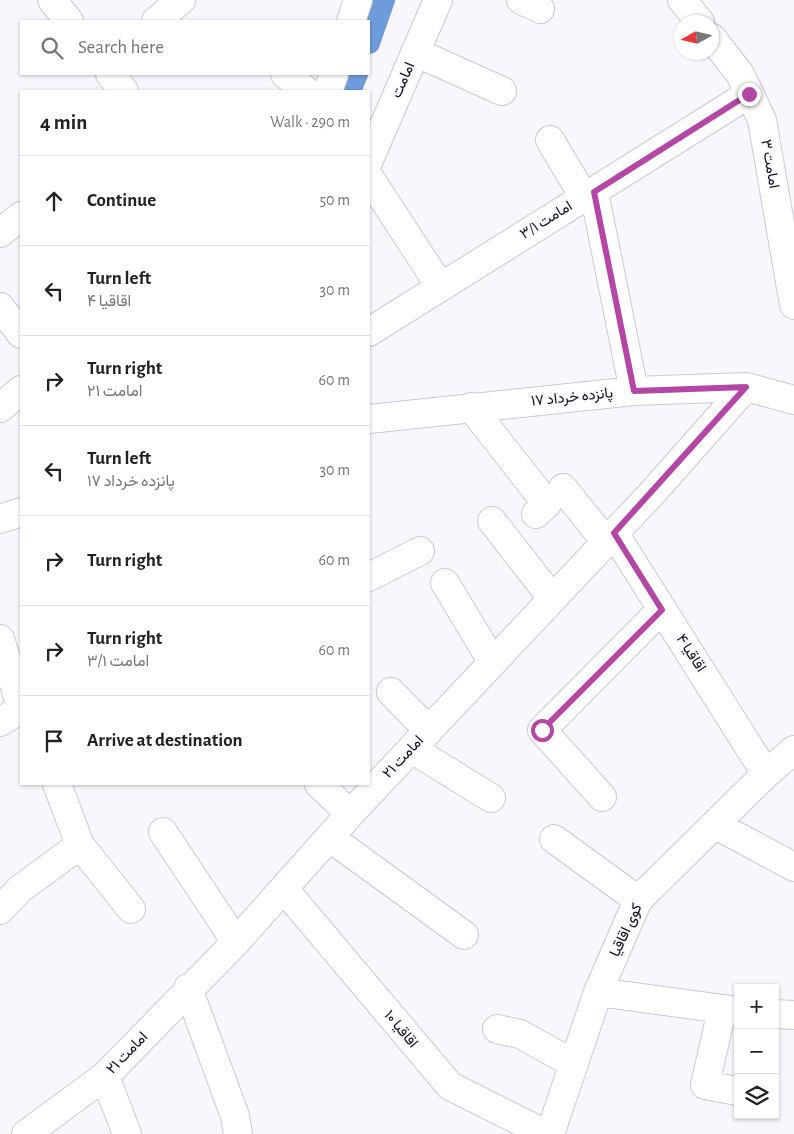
<!DOCTYPE html>
<html lang="en">
<head>
<meta charset="utf-8">
<style>
  body { margin:0; font-family:"Alegreya Sans",Vazirmatn,sans-serif; background:#f6f6f6; color:#222 }
  .controls { position:absolute; right:15px; bottom:15px; display:grid; overflow:hidden; border-radius:0px; box-shadow:0 1px 4px #0004 }
  .controls button { width:45px; height:45px; display:grid; place-items:center; padding:0; border:0; border-bottom:1px solid #e0e0e0; background:#fff; color:#222; font:25px sans-serif }
  .compass { position:absolute; left:674px; top:15px; width:45px; height:45px; border-radius:50%; background:#fff; box-shadow:0 1px 4px #0004; rotate:262deg }
  .stop { position:absolute; width:15px; height:15px; margin:-11px; border:4px solid #b446a5; border-radius:50%; background:#fff }
  .stop.end { background:#b446a5; border-color:#fff; box-shadow:0 1px 5px #0008 }
  .list { margin:0; padding:0; list-style:none }
  h2 { display:flex; justify-content:space-between; align-items:center; height:65px; margin:0; padding:0 20px; font-size:21px }
  h2 small { font-size:16px; font-weight:400; color:#767676 }
  .list li { display:grid; grid-template-columns:32px 1fr auto; gap:15px; align-items:center; box-sizing:border-box; height:90px; padding:0 20px; border-top:1px solid #e0e0e0 }
  .list b { display:block; font-size:19px; white-space:nowrap }
  .list p { margin:0; font-size:16px; white-space:nowrap; color:#767676 }
  .list em { font-size:16px; font-style:normal; color:#767676 }
  .icon { flex:none; width:28px; height:28px; fill:none; stroke:currentColor; stroke-width:2; stroke-linecap:round; stroke-linejoin:round }
  .map { position:relative; flex:none; width:794px; height:1134px; overflow:hidden }
  .search { position:absolute; background:#fff; box-shadow:0 1px 4px #0004; left:20px; top:20px; width:350px; height:55px; display:flex; align-items:center; gap:12px; box-sizing:border-box; padding:0 18px; border-radius:0px; color:#767676; font-size:19px }
  .panel { position:absolute; background:#fff; box-shadow:0 1px 4px #0004; left:20px; top:90px; width:350px; height:695px; border-radius:0px }
  .map>svg:first-child { display:block }
</style>
</head>
<body>
<div class="map">
<svg width="794" height="1134" viewBox="0 0 794 1134">
  <rect width="100%" height="100%" fill="#f9f6fd"/>
  <g fill="none" stroke-linecap="round" stroke-linejoin="round">
    <path stroke="#6e9cda" stroke-width="22" d="M 369,43 L 384,0
      M 350,91 L 357,74"/>
    <g stroke="#cec7d9" stroke-width="30">
      <path id="minor" d="M 52,0 L 69,21
        M 521,0 L 540,9
        M 682,0 L 700,22
        M 156,21 L 181,0
        M 351,21 L 358,0
        M 712,38 L 740,74 L 762,120 L 794,305
        M 415,52 L 502,91
        M 110,74 L 124,91
        M 285,74 L 306,91
        M 328,91 L 334,74
        M 550,140 L 584,197
        M 369,160 L 438,0
        M 369,177 L 440,286
        M 594,192 L 634,391
        M 0,233 L 21,216
        M 0,307 L 21,334
        M 369,332 L 749,94
        M 471,407 L 547,504 L 536,514
        M 0,408 L 21,390
        M 369,419 L 634,391 L 746,387 L 794,400
        M 563,488 L 606,542
        M 0,519 L 21,512
        M 492,521 L 552,598
        M 614,533 L 766,774
        M 369,577 L 420,551
        M 445,583 L 492,661
        M 0,639 L 21,707
        M 391,692 L 428,730
        M 0,722 L 21,709
        M 412,749 L 491,798
        M 57,784 L 80,845 L 131,909
        M 319,784 L 350,814
        M 602,797 L 542,730 L 662,609
        M 716,825 L 794,867
        M 163,832 L 236,942
        M 329,837 L 464,935
        M 554,839 L 638,900
        M 284,889 L 450,1086 L 546,1134
        M 0,910 L 20,889 L 80,845
        M 188,988 L 235,1116 L 238,1134
        M 598,992 L 738,1011
        M 722,1010 L 705,1085 L 737,1091
        M 775,1014 L 794,1015
        M 497,1029 L 520,1034 L 574,1064
        M 105,1076 L 127,1134
        M 26,1134 L 105,1076 L 236,942 L 350,814 L 654,491 L 746,387
        M 550,1134 L 598,992 L 638,900 L 766,774 L 794,750"/>
    </g>
    <use href="#minor" stroke="#fff" stroke-width="28"/>
  </g>
  <g fill="none" stroke-linecap="round" stroke-linejoin="round">
    <path stroke="#b446a5" stroke-width="6" d="M 542,730 L 662,610 L 614,533 L 746,387 L 634,391 L 594,192 L 749,94"/>
  </g>
  <g text-anchor="middle" dominant-baseline="central" stroke-width="4" stroke-linejoin="round" paint-order="stroke">
    <g font-size="15" fill="#141117" stroke="#f9f6fd">
      <text transform="translate(403 80) rotate(-66)">امامت</text>
      <text transform="translate(770 164) rotate(80)">امامت ۳</text>
      <text transform="translate(546 220) rotate(-32)">امامت ۳/۱</text>
      <text transform="translate(572 397) rotate(-6)">پانزده خرداد ۱۷</text>
      <text transform="translate(691 653) rotate(57)">اقاقیا ۴</text>
      <text transform="translate(403 757) rotate(-47)">امامت ۲۱</text>
      <text transform="translate(626 930) rotate(-65)">کوی اقاقیا</text>
      <text transform="translate(401 1029) rotate(50)">اقاقیا ۱۰</text>
      <text transform="translate(127 1053) rotate(-46)">امامت ۲۱</text>
    </g>
  </g>
</svg>
<div class="controls">
<button>+</button>
<button>−</button>
<button><svg class="icon" aria-label="layers" viewBox="0 0 24 24"><path d="M12 4l9 5-9 5-9-5zM3 14l9 5 9-5"/></svg></button>
</div>
<svg class="compass" viewBox="-18 -18 36 36"><path d="M0-13l5 13h-10z" fill="#e53935"/><path d="M0 13l5-13h-10z" fill="#767676"/></svg>
<div class="stop" style="left:542px;top:730px"></div>
<div class="stop end" style="left:749px;top:94px"></div>
<div class="search"><svg class="icon" aria-label="search" viewBox="0 0 24 24"><circle cx="10" cy="10" r="6"/><path d="M15 15l6 6"/></svg>Search here</div>
<section class="panel">
<h2>4 min<small>Walk · 290 m</small></h2>
<ul class="list">
<li><svg class="icon" aria-label="ahead" viewBox="0 0 24 24"><path d="M12 20V5M6 11l6-6 6 6"/></svg><div><b>Continue</b></div><em>50 m</em></li>
<li><svg class="icon" aria-label="left" viewBox="0 0 24 24"><path d="M17 20v-9H6M10 6l-5 5 5 5"/></svg><div><b>Turn left</b><p>اقاقیا ۴</p></div><em>30 m</em></li>
<li><svg class="icon" aria-label="right" viewBox="0 0 24 24"><path d="M7 20v-9h11M14 6l5 5-5 5"/></svg><div><b>Turn right</b><p>امامت ۲۱</p></div><em>60 m</em></li>
<li><svg class="icon" aria-label="left" viewBox="0 0 24 24"><path d="M17 20v-9H6M10 6l-5 5 5 5"/></svg><div><b>Turn left</b><p>پانزده خرداد ۱۷</p></div><em>30 m</em></li>
<li><svg class="icon" aria-label="right" viewBox="0 0 24 24"><path d="M7 20v-9h11M14 6l5 5-5 5"/></svg><div><b>Turn right</b></div><em>60 m</em></li>
<li><svg class="icon" aria-label="right" viewBox="0 0 24 24"><path d="M7 20v-9h11M14 6l5 5-5 5"/></svg><div><b>Turn right</b><p>امامت ۳/۱</p></div><em>60 m</em></li>
<li><svg class="icon" aria-label="arrive" viewBox="0 0 24 24"><path d="M6 21V4h12l-3 4 3 4H6"/></svg><div><b>Arrive at destination</b></div></li>
</ul>
</section>
</div>
</body>
</html>
